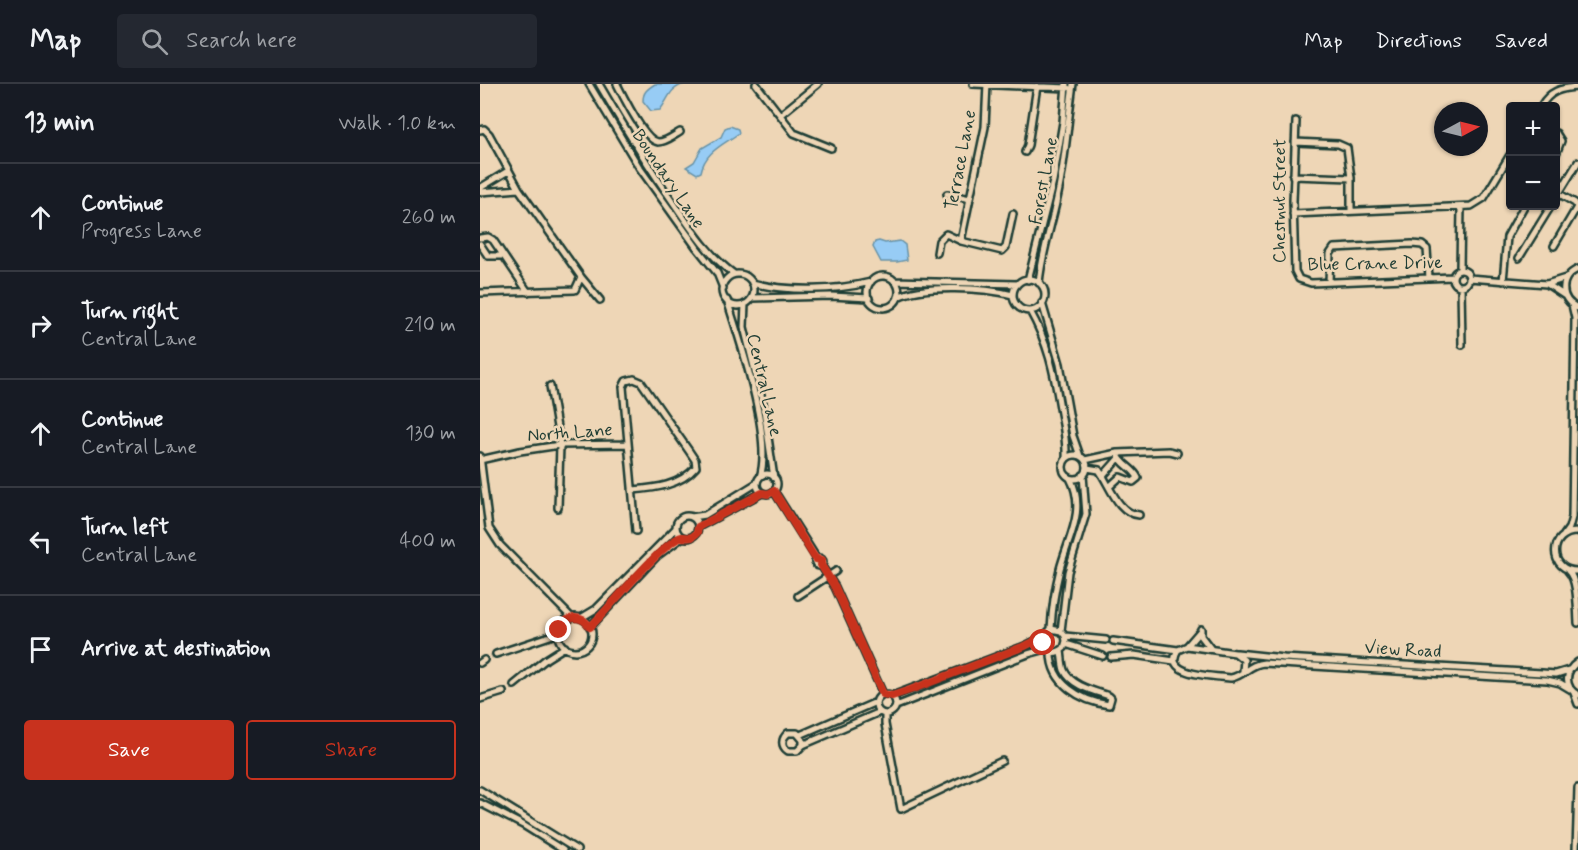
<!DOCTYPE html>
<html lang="en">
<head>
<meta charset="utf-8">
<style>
  body { margin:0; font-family:Mynerve,sans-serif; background:#242831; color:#f1f3f6 }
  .controls { position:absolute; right:18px; top:18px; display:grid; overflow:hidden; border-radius:6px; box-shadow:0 2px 4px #0004 }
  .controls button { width:54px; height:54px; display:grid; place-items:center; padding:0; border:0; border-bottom:2px solid #363941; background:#171b24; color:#f1f3f6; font:30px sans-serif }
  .compass { position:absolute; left:954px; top:18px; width:54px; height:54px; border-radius:50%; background:#171b24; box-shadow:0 2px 4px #0004; rotate:83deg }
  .stop { position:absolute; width:18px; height:18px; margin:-14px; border:4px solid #c8321e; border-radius:50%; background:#fff }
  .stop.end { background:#c8321e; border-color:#fff; box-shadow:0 2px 6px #0008 }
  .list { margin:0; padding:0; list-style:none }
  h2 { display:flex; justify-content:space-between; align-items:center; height:78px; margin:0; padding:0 24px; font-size:26px }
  h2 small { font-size:20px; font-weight:400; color:#9ea1a6 }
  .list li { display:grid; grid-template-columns:39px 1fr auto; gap:18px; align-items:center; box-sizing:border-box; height:108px; padding:0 24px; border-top:2px solid #363941 }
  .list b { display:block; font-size:22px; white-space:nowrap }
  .list p { margin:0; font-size:20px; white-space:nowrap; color:#9ea1a6 }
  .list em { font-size:20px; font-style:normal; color:#9ea1a6 }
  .actions { display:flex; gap:12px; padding:18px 24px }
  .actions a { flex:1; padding:14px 0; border:2px solid #c8321e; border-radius:6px; text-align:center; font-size:21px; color:#c8321e }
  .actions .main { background:#c8321e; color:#fff }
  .icon { flex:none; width:33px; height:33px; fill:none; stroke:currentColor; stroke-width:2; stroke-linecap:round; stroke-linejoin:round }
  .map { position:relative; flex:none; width:1098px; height:766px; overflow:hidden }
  header { display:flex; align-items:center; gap:36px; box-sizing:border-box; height:84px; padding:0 30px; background:#171b24; border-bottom:2px solid #363941 }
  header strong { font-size:28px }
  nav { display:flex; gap:33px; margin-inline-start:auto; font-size:21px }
  .search { width:420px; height:54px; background:#242831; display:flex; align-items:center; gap:15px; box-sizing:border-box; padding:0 21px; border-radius:6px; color:#9ea1a6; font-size:22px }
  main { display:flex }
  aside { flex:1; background:#171b24 }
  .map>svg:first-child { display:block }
</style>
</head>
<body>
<header>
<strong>Map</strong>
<div class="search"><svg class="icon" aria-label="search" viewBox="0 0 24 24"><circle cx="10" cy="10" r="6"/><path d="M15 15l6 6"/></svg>Search here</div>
<nav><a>Map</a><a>Directions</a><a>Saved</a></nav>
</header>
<main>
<aside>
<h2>13 min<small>Walk · 1.0 km</small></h2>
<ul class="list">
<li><svg class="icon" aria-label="ahead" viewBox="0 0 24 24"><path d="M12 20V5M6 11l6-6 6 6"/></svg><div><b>Continue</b><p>Progress Lane</p></div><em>260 m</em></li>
<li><svg class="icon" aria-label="right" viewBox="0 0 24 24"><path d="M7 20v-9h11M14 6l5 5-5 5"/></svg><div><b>Turn right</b><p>Central Lane</p></div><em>210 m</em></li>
<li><svg class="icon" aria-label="ahead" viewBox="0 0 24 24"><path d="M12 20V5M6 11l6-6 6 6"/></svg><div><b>Continue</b><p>Central Lane</p></div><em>130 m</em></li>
<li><svg class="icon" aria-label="left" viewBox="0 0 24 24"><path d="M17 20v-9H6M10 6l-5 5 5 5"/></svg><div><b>Turn left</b><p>Central Lane</p></div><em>400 m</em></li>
<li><svg class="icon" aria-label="arrive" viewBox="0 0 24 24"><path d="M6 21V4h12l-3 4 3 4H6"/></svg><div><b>Arrive at destination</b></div></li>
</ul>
<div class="actions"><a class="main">Save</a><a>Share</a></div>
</aside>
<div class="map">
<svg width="1098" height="766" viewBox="0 0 1098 766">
  <rect width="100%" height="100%" fill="#eed6b6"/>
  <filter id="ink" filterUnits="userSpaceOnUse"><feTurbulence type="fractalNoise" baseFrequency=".0167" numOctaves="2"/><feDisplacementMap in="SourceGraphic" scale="12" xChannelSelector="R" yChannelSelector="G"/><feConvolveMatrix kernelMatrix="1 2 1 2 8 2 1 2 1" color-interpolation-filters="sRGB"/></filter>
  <g filter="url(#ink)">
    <path fill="#97ccf5" stroke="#6793a8" stroke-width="1.5" d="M 175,0 L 205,0 C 189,4 189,15 180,26 L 171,27 L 163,17 C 163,8 167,5 175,0 Z
      M 250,42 L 258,45 L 259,49 C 245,60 225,67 221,88 L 217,90 L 206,83 L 214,78 L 222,64 L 241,53 L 245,44 Z
      M 399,157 L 405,159 L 420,157 L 425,161 L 427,176 L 417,178 L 401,178 L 393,163 L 395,158 Z"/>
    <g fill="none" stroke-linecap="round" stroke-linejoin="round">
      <path stroke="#c5b79c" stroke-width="5" stroke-dasharray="5 2.5" stroke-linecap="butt" d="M 4,576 L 16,570
        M 23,608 L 34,601"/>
      <g stroke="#1f3d34" stroke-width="10">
        <path id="minor" d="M 109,0 L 159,83 L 217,164 L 237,189 L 243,204
          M 119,0 C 143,41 168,82 195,121 C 212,146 229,172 254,190
          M 137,0 C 143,12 165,57 178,58 C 186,58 193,52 200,48
          M 276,0 L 314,49 L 351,64
          M 493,0 L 588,4
          M 1061,22 C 1070,7 1080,4 1098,3
          M 300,31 L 338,0
          M 816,37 L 813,117 L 815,187 L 819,195 L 831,199 L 972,193
          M 0,46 L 4,45 L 9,50 L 39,105 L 101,193 L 95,206 L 0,209
          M 1076,49 L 1081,57 L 1076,70
          M 815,58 L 858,60 L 867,64 L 871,94 L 871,127
          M 545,68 L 548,61 L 557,2
          M 813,92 L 871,94
          M 1076,95 L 1084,100
          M 0,104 L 28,87
          M 0,108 L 39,105
          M 467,110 L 490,115
          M 1076,114 L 1098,78
          M 813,130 L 991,122 L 1004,114 L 1030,71
          M 0,154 L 8,153 L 13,156 L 48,208
          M 481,157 L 505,43 L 507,0
          M 0,160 L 8,172 L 23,172
          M 1074,162 L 1097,123 L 1095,119 L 1078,109
          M 457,169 L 459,157 L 466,150 L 481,157 L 522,167 L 526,163 L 533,130
          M 1039,174 L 1071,122
          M 980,185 L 981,123
          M 1098,185 C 1079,193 1079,216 1098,224
          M973 194a8 8 0 1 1 16 0a8 8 0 1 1-16 0Z
          M242 206a16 16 0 1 1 32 0a16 16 0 1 1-32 0Z
          M387 208a16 16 0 1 1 32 0a16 16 0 1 1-32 0Z
          M 101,193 L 120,216
          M 989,194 L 1067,200 L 1086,194
          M533 211a16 16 0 1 1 32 0a16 16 0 1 1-32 0Z
          M 548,196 L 573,97 L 583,38 L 586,0
          M 414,197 L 537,200
          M 1023,197 L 1027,153 L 1044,122
          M 849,198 L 850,170 L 854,164 L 932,160 L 942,161 L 947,165 L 949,194
          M 272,199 C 308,208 355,207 391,198
          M 559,199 C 562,167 573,137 579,105 C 586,70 588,35 593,0
          M 1067,200 L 1085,212
          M 981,202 L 982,261
          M 418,213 C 443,200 506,204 533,211
          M 272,214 L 351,212 L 389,214
          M 247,216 C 260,257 293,354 280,393
          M 562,219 L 580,280 L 593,352 L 600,372
          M 265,220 L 264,243 L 283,319 L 294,394
          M 550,227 C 568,259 574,288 580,324 C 583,341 587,357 586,374
          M 70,302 L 80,361 L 78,424
          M583 383a12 12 0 1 1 24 0a12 12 0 1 1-24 0Z
          M 0,372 L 9,444 L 20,461 L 92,534
          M 0,376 L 40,367 L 80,361 L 148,360
          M 605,376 L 637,369 L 689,367 L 697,369
          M 607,384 L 619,386 C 630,401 637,429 659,431
          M277 400a10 10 0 1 1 20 0a10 10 0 1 1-20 0Z
          M 623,392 L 639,374
          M 629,403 L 640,393 L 653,398 L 658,394 C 654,384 641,381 637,369
          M 152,406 C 175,404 200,402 216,383 L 215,376 L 209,367 L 161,298 L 154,295 L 146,297 L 143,303 L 156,447
          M 294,407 L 337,475
          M196 443a11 11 0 1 1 22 0a11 11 0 1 1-22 0Z
          M 211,433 L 225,431 L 277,399
          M 218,443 L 282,409
          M 1098,448 C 1068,447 1068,488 1098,487
          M 1084,451 L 1089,444 L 1092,433 L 1095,234 L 1092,221
          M335 478a4 4 0 1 1 8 0a4 4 0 1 1-8 0Z
          M 341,481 L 355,503 L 403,610
          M 1088,487 C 1098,496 1097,525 1098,539
          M 318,512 L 356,487
          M78 550a17 17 0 1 1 34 0a17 17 0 1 1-34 0Z
          M 101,534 L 116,525 L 196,444
          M 110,543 L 177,472 L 203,453
          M 571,545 C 572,525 575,505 580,485 C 588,454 607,426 590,394
          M 721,545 L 721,552 L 731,565
          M 581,547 L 588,488 L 606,430 L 603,391
          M 563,553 C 562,567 573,573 584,564 L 586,557 L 585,552
          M 633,557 L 698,566
          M 586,560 L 623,572
          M 707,562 L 720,547
          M 571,569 C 571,599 600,617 629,621 L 631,614 L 629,612 C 614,607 591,602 584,586 C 582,580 582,573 581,567
          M 757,569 L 804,574 L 1062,589 L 1076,590 L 1089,586
          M 16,570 L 79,549
          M 631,573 L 654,571 L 694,577
          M 1098,578 C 1084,587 1084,603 1098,611
          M 0,579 L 4,576
          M 763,587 L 764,576 L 755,569 L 707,562 L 698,566 C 681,592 735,592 751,594 C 764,592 769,580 784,579 L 1067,596 L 1080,599 L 1090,605
          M 34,601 L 66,575 L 85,563
          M 1094,609 L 1098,620
          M396 620a10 10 0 1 1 20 0a10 10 0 1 1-20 0Z
          M 412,612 L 545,562 L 563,553 L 571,545 L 581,547 L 585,552 L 626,556
          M 0,615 L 23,608
          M 416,622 L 548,570 L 566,565
          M 405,630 L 405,640 L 421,725 L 522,677
          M 320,651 L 396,618
          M 323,661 L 323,656 L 317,649 L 308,649 C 301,655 301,662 308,667 L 317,667 L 323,661 L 400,628
          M 0,706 L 97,766
          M 0,719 L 43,741 L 83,766
          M 1096,766 L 1098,704"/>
      </g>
      <use href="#minor" stroke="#eed6b6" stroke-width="5"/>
    </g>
  </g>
  <g fill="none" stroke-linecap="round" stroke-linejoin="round" filter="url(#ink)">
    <path stroke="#c8321e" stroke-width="8" d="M 79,546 C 86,531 101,530 110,543 C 128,526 183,457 202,453 C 206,453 209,454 212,453 L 217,449 L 218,443 L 282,409 L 288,410 L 294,407 L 333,471 L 336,475 L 342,476 L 341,481 L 355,503 L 403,610 L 412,612 L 430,606 L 545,562 L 563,553 L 563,559"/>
  </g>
  <g text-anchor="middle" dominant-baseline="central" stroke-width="5" stroke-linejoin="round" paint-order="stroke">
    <g font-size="18" fill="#1f3d34" stroke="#eed6b6">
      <text transform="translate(481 76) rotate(-79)">Terrace Lane</text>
      <text transform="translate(188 95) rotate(56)">Boundary Lane</text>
      <text transform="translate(564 97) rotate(-79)">Forest Lane</text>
      <text transform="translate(800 117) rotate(-90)">Chestnut Street</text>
      <text transform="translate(895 180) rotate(-1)">Blue Crane Drive</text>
      <text transform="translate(284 301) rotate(77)">Central Lane</text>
      <text transform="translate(90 349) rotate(-4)">North Lane</text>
      <text transform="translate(923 566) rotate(3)">View Road</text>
    </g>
  </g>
</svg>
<div class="controls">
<button>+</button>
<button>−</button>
</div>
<svg class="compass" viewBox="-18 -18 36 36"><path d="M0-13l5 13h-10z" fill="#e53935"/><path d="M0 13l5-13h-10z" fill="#9ea1a6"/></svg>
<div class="stop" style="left:563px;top:559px"></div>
<div class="stop end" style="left:79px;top:546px"></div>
</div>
</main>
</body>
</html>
